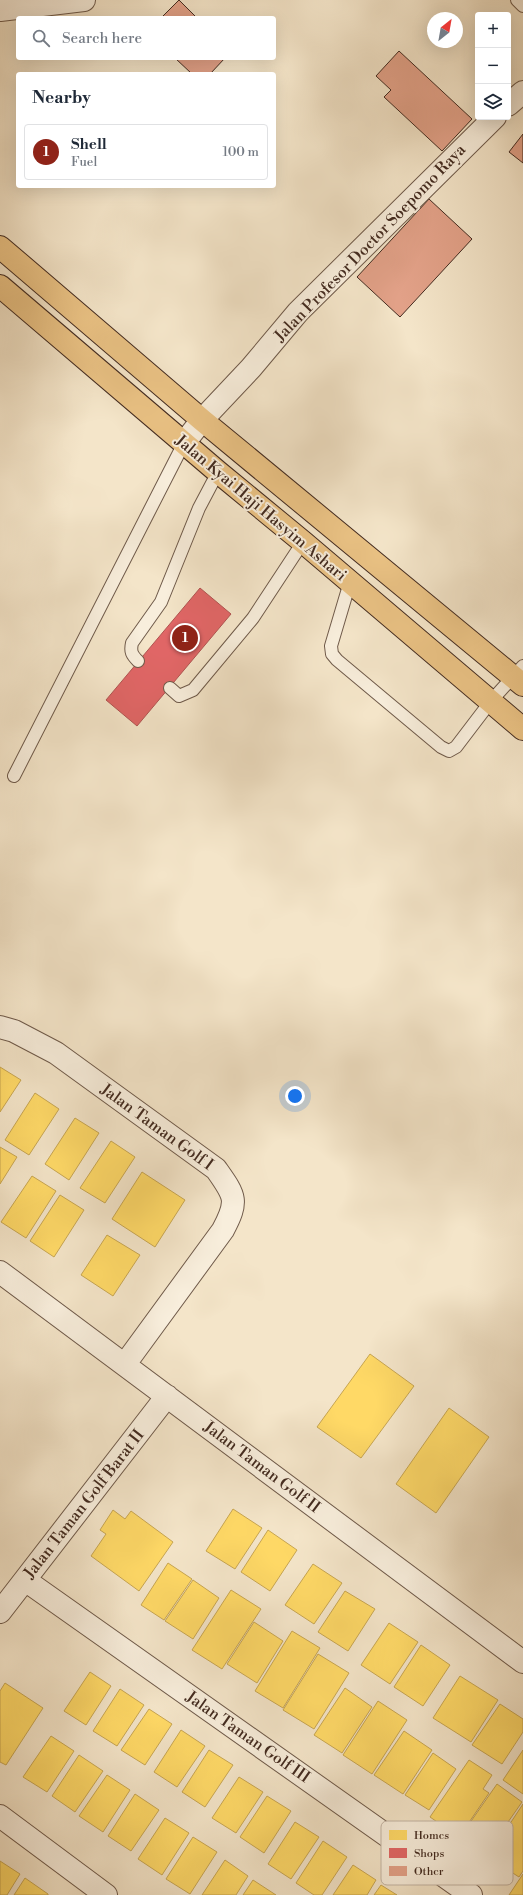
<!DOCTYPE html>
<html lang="en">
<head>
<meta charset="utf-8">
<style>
  body { margin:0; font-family:"Libre Bodoni",serif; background:#f6f6f7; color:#1f2937 }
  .controls { position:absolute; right:12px; top:12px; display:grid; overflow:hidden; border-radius:4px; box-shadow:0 4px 16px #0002 }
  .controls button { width:36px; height:36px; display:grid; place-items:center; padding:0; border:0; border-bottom:1px solid #e0e1e3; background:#fff; color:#1f2937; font:20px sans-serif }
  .compass { position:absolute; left:427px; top:12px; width:36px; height:36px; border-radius:50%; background:#fff; box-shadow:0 4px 16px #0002; rotate:31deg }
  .you { position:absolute; left:295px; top:1096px; width:14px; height:14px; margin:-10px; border:3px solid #fff; border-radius:50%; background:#1a73e8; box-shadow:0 0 0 6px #1a73e833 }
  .badge { display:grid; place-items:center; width:26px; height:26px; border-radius:50%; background:#8f2418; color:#fff; font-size:13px; font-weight:700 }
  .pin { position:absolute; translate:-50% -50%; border:2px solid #fff; box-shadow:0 1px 4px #0006 }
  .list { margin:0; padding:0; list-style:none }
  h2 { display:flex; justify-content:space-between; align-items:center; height:52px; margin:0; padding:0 16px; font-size:17px }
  h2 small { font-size:13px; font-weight:400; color:#747a83 }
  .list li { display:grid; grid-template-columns:26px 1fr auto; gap:12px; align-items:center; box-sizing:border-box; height:56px; margin:0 8px 8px; padding:0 8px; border:1px solid #e0e1e3; border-radius:4px }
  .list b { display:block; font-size:15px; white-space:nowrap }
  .list p { margin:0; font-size:13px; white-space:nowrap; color:#747a83 }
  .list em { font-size:13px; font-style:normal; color:#747a83 }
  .icon { flex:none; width:22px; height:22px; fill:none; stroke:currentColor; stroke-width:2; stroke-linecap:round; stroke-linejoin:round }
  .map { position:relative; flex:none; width:523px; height:1895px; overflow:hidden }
  .search { position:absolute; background:#fff; box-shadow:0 4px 16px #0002; left:16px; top:16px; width:260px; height:44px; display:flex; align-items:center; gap:10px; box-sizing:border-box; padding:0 14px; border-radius:4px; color:#747a83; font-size:15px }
  .panel { position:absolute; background:#fff; box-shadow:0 4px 16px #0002; left:16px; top:72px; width:260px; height:116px; border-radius:4px }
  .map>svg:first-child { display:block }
</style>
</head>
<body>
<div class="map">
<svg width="523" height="1895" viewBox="0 0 523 1895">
  <rect width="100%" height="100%" fill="#f4e5c9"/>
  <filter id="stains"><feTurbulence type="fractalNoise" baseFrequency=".005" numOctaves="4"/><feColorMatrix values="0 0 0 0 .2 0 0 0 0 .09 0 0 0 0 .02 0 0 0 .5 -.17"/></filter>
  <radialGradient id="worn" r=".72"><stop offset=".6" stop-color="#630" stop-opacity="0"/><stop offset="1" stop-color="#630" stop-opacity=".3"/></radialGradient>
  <path fill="#ffd966" stroke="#c7a551" d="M 0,1067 L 21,1080 L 0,1112 Z
    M 35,1093 L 59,1109 L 29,1155 L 5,1140 Z
    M 75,1118 L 99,1133 L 69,1180 L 45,1164 Z
    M 111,1141 L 135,1157 L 105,1203 L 80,1188 Z
    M 0,1147 L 17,1157 L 0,1184 Z
    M 142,1172 L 185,1200 L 155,1247 L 112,1219 Z
    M 32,1176 L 56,1191 L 26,1238 L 1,1222 Z
    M 60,1195 L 84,1210 L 54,1257 L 30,1241 Z
    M 107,1235 L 140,1255 L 113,1296 L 81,1275 Z
    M 370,1354 L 414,1386 L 361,1458 L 317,1427 Z
    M 449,1408 L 489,1437 L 436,1513 L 396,1484 Z
    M 233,1509 L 262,1528 L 235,1569 L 206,1551 Z
    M 113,1510 L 125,1519 L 131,1511 L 173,1542 L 139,1591 L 91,1556 L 106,1534 L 100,1530 Z
    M 268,1530 L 297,1550 L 270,1591 L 241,1572 Z
    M 168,1563 L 192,1579 L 164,1620 L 141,1605 Z
    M 313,1564 L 342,1583 L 314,1624 L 285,1605 Z
    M 193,1580 L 219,1598 L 193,1639 L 165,1621 Z
    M 231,1590 L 261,1609 L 222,1669 L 192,1650 Z
    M 345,1591 L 375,1609 L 348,1651 L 318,1632 Z
    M 254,1622 L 283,1641 L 257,1683 L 227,1664 Z
    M 389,1623 L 418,1642 L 390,1684 L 361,1665 Z
    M 292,1631 L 320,1648 L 283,1708 L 255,1691 Z
    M 421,1645 L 450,1665 L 423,1706 L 394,1687 Z
    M 318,1654 L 349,1673 L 314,1729 L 283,1710 Z
    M 90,1672 L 111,1686 L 86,1725 L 64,1711 Z
    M 460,1676 L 498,1700 L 471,1742 L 433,1718 Z
    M 5,1683 L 43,1708 L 6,1765 L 0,1762 L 0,1691 Z
    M 345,1688 L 372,1707 L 342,1753 L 314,1735 Z
    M 120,1689 L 144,1705 L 117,1746 L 93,1731 Z
    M 378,1701 L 407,1720 L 372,1774 L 343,1755 Z
    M 500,1704 L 523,1719 L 523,1732 L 502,1764 L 472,1745 Z
    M 149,1709 L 172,1724 L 145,1765 L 121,1750 Z
    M 181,1730 L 205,1746 L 177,1787 L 154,1772 Z
    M 404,1731 L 432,1750 L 403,1794 L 374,1775 Z
    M 51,1736 L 74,1751 L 47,1792 L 23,1777 Z
    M 209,1750 L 233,1765 L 205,1807 L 182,1792 Z
    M 523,1750 L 523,1794 L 503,1780 Z
    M 433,1753 L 456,1769 L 429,1810 L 405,1795 Z
    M 79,1755 L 103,1771 L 75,1812 L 52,1796 Z
    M 469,1760 L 492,1775 L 483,1789 L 489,1793 L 459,1837 L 430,1817 Z
    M 107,1775 L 130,1790 L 103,1832 L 79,1816 Z
    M 239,1777 L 263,1792 L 236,1833 L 212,1818 Z
    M 497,1784 L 522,1802 L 485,1855 L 460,1837 Z
    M 135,1794 L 159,1810 L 131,1851 L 108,1836 Z
    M 267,1796 L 291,1811 L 264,1853 L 240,1837 Z
    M 523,1804 L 523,1871 L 519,1877 L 488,1857 Z
    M 165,1818 L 189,1833 L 162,1875 L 138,1859 Z
    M 295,1822 L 319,1837 L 291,1879 L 268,1864 Z
    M 193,1837 L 217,1852 L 190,1894 L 166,1879 Z
    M 323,1841 L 347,1857 L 322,1895 L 314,1895 L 296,1883 Z
    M 225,1860 L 248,1876 L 236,1895 L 202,1895 Z
    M 0,1861 L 20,1874 L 7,1895 L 0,1895 Z
    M 353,1865 L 376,1880 L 367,1895 L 333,1895 Z
    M 523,1874 L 523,1895 L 509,1895 Z
    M 25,1878 L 48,1894 L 48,1895 L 14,1895 Z
    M 253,1880 L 276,1895 L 243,1895 Z
    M 381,1885 L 397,1895 L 374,1895 Z"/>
  <path fill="#e06666" stroke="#b15451" d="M 200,588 L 231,614 L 137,726 L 106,700 Z"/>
  <path fill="#e2a188" stroke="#432b20" d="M 179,0 L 197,18 L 161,18 Z
    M 399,51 L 472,119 L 442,151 L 384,97 L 391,90 L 376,76 Z
    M 175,58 L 225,58 L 210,74 L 192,74 Z
    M 523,134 L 523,163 L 509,152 Z
    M 429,199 L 472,239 L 400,317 L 357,277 Z"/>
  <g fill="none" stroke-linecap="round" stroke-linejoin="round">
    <g stroke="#6f5a4a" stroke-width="14">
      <path id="service" d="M 517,0 L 523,6
        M 350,582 L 331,646 L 332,654 L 337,660 L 441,747 L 449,751 L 456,747 L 491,701 L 523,666
        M 138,661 C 132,655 130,652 132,643 L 161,602 L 199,508 L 218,472
        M 170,688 L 179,696 L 193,690 L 253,618 L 303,542
        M 14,776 L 184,443"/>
    </g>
    <g stroke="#6f5a4a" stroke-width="24">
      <path id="minor" d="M 0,10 L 84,0
        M 508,105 L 523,92
        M 184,443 L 202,420 L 251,368 L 298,312 L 495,117
        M 0,1027 L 14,1031 L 56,1053 L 216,1169 C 235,1196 239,1200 223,1230 L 125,1364
        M 0,1272 L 523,1662
        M 25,1580 L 471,1895
        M 0,1612 L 167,1396
        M 0,1816 L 106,1895"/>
    </g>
    <g stroke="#432b20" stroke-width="24">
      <path id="primary" d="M 0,247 L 202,420 L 523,685
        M 0,286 L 218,472 L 303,542 L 523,729"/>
    </g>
    <use href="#service" stroke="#f8eedc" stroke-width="12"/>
    <use href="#minor" stroke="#f8eedc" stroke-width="22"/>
    <use href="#primary" stroke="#eac284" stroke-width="22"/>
  </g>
  <g text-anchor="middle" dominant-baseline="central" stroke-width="4" stroke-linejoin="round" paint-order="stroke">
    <g font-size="16" fill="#432b20" stroke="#f8eedc">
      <text transform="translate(370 243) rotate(-46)">Jalan Profesor Doctor Soepomo Raya</text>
      <text transform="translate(261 508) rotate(40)">Jalan Kyai Haji Hasyim Ashari</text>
      <text transform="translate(157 1127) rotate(36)">Jalan Taman Golf I</text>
      <text transform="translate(262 1467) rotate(37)">Jalan Taman Golf II</text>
      <text transform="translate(84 1504) rotate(-52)">Jalan Taman Golf Barat II</text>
      <text transform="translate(248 1737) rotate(35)">Jalan Taman Golf III</text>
    </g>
  </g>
  <rect x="381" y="1821" width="132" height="64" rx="6" fill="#f8eedc" stroke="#c2b4a4" stroke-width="1"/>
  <rect x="389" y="1830" width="18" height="10" fill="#ffd966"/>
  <rect x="389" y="1848" width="18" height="10" fill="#e06666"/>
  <rect x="389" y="1866" width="18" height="10" fill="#e2a188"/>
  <g font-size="11" fill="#432b20">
    <text x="414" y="1839">Homes</text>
    <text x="414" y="1857">Shops</text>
    <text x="414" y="1875">Other</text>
  </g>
  <rect width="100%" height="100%" filter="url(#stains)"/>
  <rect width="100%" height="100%" fill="url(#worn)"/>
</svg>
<div class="controls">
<button>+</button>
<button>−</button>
<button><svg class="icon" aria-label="layers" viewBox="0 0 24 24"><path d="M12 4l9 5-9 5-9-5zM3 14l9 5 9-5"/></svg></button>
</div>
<svg class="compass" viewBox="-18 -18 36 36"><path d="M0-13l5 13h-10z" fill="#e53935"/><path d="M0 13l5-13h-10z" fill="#747a83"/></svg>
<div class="you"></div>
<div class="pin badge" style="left:185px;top:638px">1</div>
<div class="search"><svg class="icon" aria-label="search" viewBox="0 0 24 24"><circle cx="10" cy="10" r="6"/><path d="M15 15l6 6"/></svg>Search here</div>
<section class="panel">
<h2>Nearby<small></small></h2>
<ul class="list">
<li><span class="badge">1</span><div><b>Shell</b><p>Fuel</p></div><em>100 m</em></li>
</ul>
</section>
</div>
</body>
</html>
